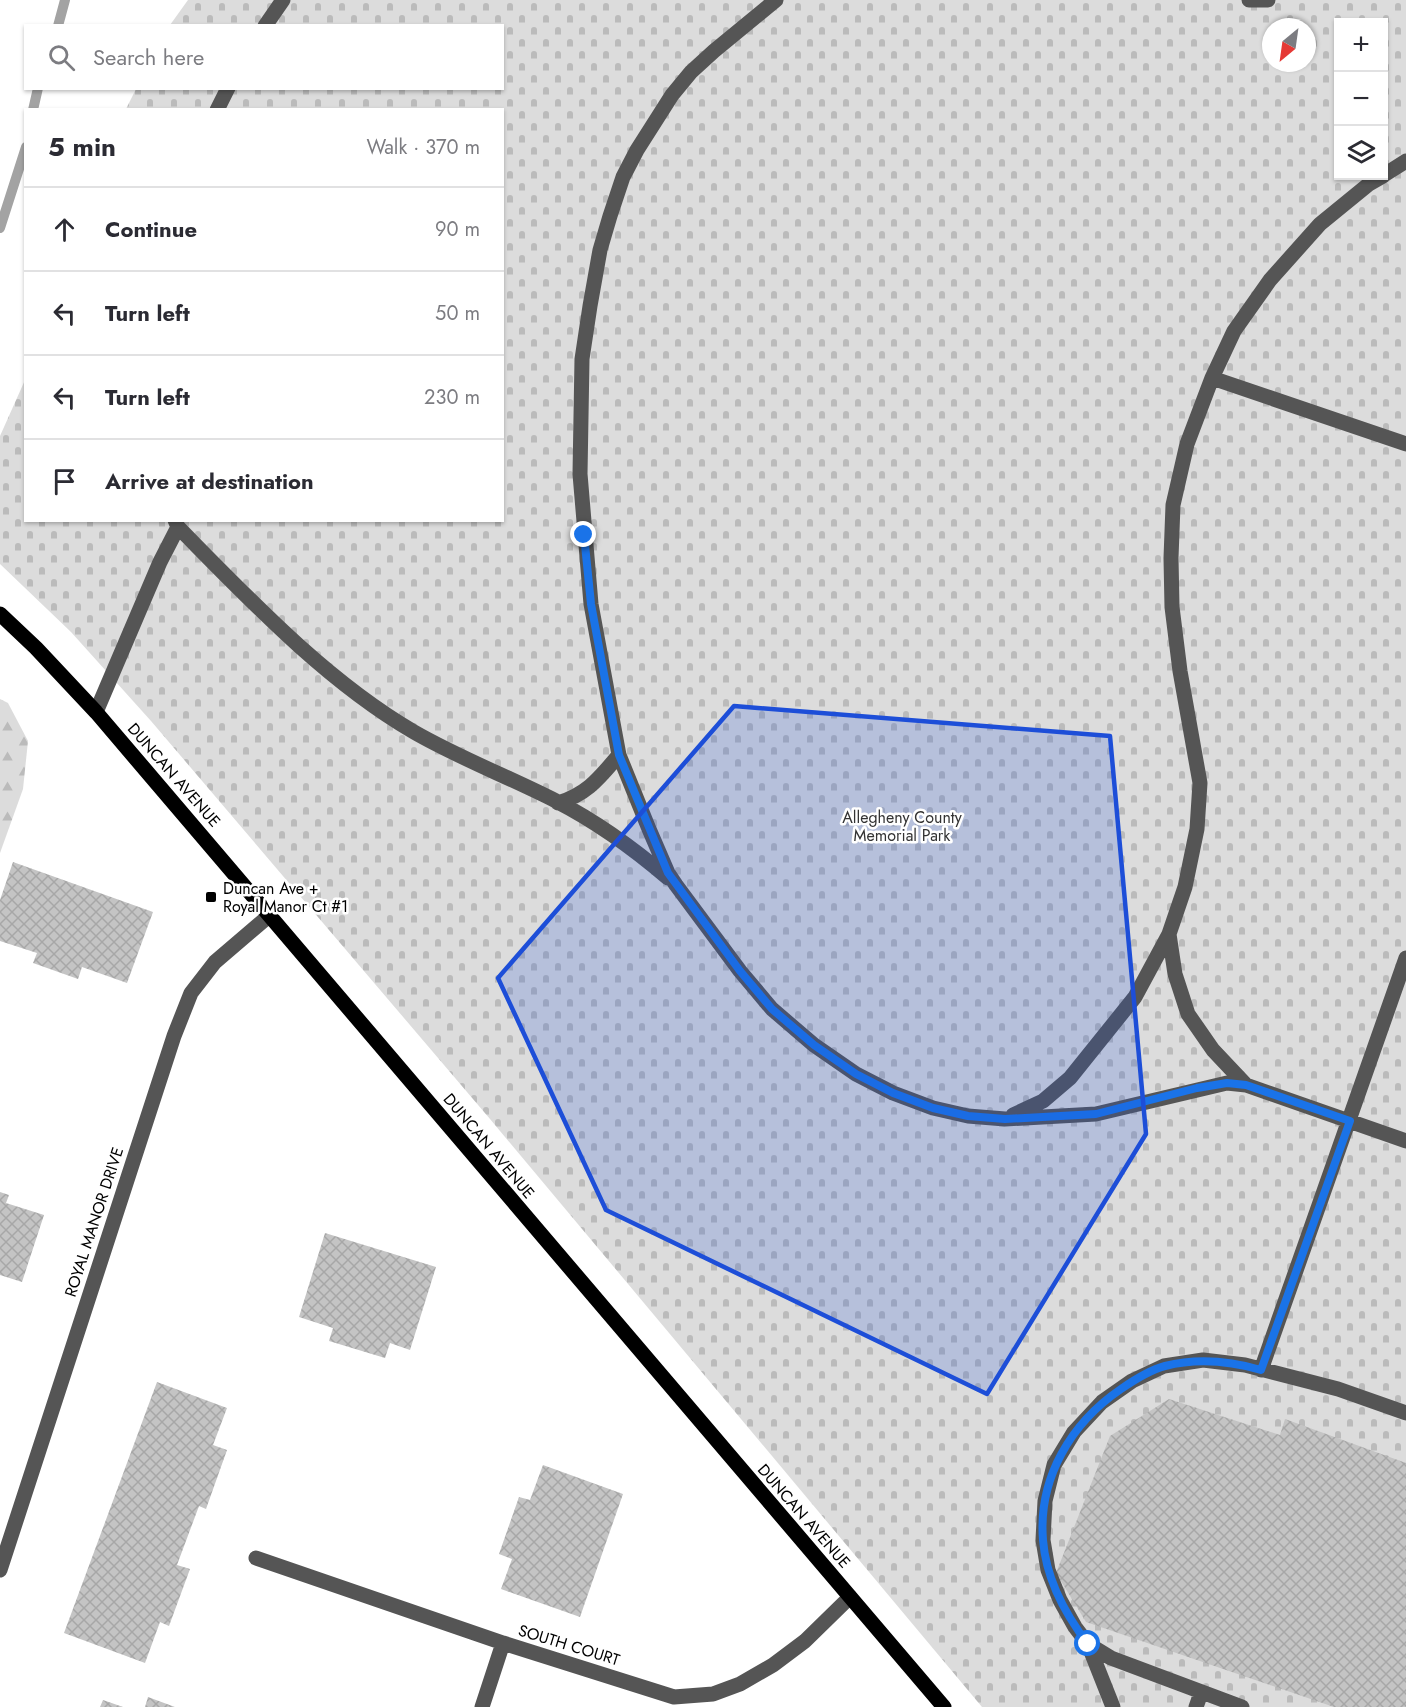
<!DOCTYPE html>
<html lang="en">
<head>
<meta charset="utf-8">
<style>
  body { margin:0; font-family:Jost,sans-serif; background:#f2f2f3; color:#2b2b33 }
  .controls { position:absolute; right:18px; top:18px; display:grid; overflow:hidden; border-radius:0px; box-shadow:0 2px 4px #0004 }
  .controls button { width:54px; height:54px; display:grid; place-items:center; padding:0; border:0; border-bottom:2px solid #e1e1e2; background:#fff; color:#2b2b33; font:30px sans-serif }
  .compass { position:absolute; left:1262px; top:18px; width:54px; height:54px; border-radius:50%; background:#fff; box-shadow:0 2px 4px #0004; rotate:209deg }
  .stop { position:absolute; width:18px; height:18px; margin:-14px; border:4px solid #1a73e8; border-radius:50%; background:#fff }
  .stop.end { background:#1a73e8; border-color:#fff; box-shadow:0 2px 6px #0008 }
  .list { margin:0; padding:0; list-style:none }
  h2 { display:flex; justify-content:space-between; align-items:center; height:78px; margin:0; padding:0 24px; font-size:26px }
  h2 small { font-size:20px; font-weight:400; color:#7c7c81 }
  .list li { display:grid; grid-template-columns:39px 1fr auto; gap:18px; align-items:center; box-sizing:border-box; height:84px; padding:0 24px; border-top:2px solid #e1e1e2 }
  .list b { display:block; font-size:22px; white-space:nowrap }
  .list em { font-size:20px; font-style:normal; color:#7c7c81 }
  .icon { flex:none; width:33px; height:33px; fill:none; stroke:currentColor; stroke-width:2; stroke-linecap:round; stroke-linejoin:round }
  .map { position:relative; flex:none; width:1406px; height:1707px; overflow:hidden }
  .search { position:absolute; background:#fff; box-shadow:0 2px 4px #0004; left:24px; top:24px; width:480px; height:66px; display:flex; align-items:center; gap:15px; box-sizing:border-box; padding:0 21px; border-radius:0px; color:#7c7c81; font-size:22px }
  .panel { position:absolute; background:#fff; box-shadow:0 2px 4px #0004; left:24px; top:108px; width:480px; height:414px; border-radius:0px }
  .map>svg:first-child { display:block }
</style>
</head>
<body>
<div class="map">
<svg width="1406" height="1707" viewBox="0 0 1406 1707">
  <defs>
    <pattern id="forest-firs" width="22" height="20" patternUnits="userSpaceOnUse" patternTransform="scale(1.5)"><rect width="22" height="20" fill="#dcdcdc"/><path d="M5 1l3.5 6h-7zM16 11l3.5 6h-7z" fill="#bbb"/></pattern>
    <pattern id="cemetery-stones" width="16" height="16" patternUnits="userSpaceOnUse" patternTransform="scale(1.5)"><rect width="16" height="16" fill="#dcdcdc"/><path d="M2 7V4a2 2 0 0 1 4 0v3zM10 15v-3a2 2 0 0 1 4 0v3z" fill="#bbb"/></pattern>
    <pattern id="building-cross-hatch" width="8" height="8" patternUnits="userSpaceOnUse" patternTransform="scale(1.5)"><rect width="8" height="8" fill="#c4c4c4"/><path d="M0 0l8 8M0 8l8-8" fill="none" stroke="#a7a7a7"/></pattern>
  </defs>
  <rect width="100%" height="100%" fill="#fff"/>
  <path fill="url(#forest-firs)" d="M 0,699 L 8,703 L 28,741 L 23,789 L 0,853 Z"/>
  <path fill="url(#cemetery-stones)" fill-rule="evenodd" d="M 188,0 L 1406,0 L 1406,1707 L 982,1707 L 490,1119 L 151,721 L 71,632 L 0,564 L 0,436 L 25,380 L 26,520 L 502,520 L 502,110 L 126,109 L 136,89 L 502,88 L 502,26 L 170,25 ZM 1338,22 L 1384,22 L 1384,176 L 1338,176 ZM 1271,27 L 1307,27 L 1307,63 L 1271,63 Z"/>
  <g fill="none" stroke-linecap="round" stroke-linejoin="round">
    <path stroke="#a3a3a3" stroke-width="10" d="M 58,26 L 65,0
      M 33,110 L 38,88
      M 0,228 L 26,147"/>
  </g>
  <path fill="url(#building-cross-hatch)" d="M 13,862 L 153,912 L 127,983 L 82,967 L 78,979 L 33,963 L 37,953 L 0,941 L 0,900 Z
    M 0,1192 L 9,1195 L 6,1203 L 44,1215 L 22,1282 L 0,1275 Z
    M 325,1233 L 436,1267 L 410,1350 L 390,1343 L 385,1358 L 329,1341 L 333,1328 L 299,1317 Z
    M 157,1382 L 227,1408 L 213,1445 L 227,1450 L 206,1509 L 199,1506 L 177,1565 L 190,1569 L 169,1626 L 160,1622 L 145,1663 L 64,1633 Z
    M 1169,1399 L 1280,1435 L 1285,1419 L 1406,1463 L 1406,1707 L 1334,1707 L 1086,1622 L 1056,1573 L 1110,1436 Z
    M 543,1465 L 623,1494 L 580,1617 L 501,1589 L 512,1559 L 499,1554 L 519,1497 L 530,1500 Z
    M 148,1697 L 175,1707 L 145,1707 Z
    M 103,1700 L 123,1707 L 100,1707 Z"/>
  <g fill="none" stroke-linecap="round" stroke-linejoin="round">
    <path stroke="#555" stroke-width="15" d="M 776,0 L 714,51 L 691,72 L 672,95 L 637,150 L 623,177 L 610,216 L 600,250 L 590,306 L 582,359 L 580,474 L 591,604 L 619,755 L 649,829 L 668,873 L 676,885 L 740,971 L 772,1009 L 814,1045 L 856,1074 L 893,1093 L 933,1108 L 968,1116 L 1005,1119 L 1096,1114 L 1227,1083 L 1246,1085 L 1406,1141
      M 1249,0 L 1268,0
      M 265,26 L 283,0
      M 217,110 L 228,88
      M 1384,175 L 1406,161
      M 1212,378 L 1406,444
      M 175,520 L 178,527 C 249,599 326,681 414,732 C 459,758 509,777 556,801 C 597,822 633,848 668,878
      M 96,712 L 160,562 L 178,527
      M 558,803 C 588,794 600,777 619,755
      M 1246,1085 L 1213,1050 L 1188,1014 L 1175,974 L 1169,934 L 1185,887 L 1197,829 L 1200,783 L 1180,671 L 1172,607 L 1171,558 L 1173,505 L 1187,444 L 1212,378 L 1234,331 L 1270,280 L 1320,224 L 1369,184 L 1383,176
      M 1013,1115 L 1043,1101 L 1070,1078 L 1135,997 L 1169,934
      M 1261,1370 L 1406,958
      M 256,1558 L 503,1643 L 674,1697 L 713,1694 L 740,1684 L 773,1665 L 805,1641 L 850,1597
      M 0,1570 L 174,1036 L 191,993 L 215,962 L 270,915
      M 1088,1644 L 1113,1707
      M 482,1707 L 503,1643
      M 1196,1707 L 1201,1693
      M 1242,1707 L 1111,1658 L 1088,1644 L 1075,1627 L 1060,1600 L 1048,1570 L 1043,1540 L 1045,1501 L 1054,1465 L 1074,1432 L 1102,1402 L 1132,1381 L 1164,1366 L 1203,1360 L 1245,1365 L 1338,1389 L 1406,1413"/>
    <path stroke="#000" stroke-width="15" d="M 0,614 L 36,648 L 96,712 L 944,1707"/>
  </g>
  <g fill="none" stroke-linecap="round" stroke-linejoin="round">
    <path stroke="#1a73e8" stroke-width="8" d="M 584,535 L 591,604 L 619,755 L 668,873 L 740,971 L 772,1009 L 814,1045 L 856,1074 L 893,1093 L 933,1108 L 968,1116 L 1005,1119 L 1096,1114 L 1197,1088 L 1227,1083 L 1246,1085 L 1350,1121 L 1261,1370 C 1230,1361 1197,1358 1165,1366 C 1150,1370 1134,1380 1121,1389 C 1071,1423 1038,1478 1043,1540 C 1046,1579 1065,1614 1088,1644"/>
  </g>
  <path fill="#1d4ed8" fill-opacity="0.2" stroke="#1d4ed8" stroke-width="4.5" stroke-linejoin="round" d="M 734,706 L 1110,736 L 1146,1134 L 987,1394 L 606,1210 L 498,978 Z"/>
  <rect fill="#000" stroke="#fff" stroke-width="2" x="205" y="891" width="12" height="12" rx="3"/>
  <g text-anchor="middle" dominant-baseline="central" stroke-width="5" stroke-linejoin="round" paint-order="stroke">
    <g font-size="16" fill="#000" stroke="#fff">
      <text transform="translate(174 775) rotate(49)">DUNCAN AVENUE</text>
      <text transform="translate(489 1146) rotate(50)">DUNCAN AVENUE</text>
      <text transform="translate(94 1222) rotate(-72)">ROYAL MANOR DRIVE</text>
      <text transform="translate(804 1516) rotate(49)">DUNCAN AVENUE</text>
      <text transform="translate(569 1645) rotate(17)">SOUTH COURT</text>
    </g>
    <g font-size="16" fill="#333" stroke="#fff">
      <text x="902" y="817">Allegheny County<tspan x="902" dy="18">Memorial Park</tspan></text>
    </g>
    <g font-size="16" fill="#000" stroke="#fff" text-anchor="start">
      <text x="223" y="888">Duncan Ave +<tspan x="223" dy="18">Royal Manor Ct #1</tspan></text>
    </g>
  </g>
</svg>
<div class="controls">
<button>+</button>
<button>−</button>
<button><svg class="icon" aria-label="layers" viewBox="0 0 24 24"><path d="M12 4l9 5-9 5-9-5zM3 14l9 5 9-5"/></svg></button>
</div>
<svg class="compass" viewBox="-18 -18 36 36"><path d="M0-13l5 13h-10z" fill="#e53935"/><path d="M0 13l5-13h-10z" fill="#7c7c81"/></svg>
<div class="stop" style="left:1088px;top:1644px"></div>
<div class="stop end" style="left:584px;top:535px"></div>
<div class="search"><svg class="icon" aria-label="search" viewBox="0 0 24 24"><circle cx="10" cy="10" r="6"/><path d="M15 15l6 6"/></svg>Search here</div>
<section class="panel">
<h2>5 min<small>Walk · 370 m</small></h2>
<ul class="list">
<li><svg class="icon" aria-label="ahead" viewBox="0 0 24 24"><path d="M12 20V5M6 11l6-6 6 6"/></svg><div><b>Continue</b></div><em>90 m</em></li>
<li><svg class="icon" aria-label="left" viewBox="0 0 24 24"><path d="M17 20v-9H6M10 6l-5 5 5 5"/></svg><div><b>Turn left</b></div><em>50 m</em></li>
<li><svg class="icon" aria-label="left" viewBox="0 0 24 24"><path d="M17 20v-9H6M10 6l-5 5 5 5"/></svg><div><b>Turn left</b></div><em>230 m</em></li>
<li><svg class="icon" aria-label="arrive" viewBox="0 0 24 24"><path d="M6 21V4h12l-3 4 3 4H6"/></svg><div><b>Arrive at destination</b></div></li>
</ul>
</section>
</div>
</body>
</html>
